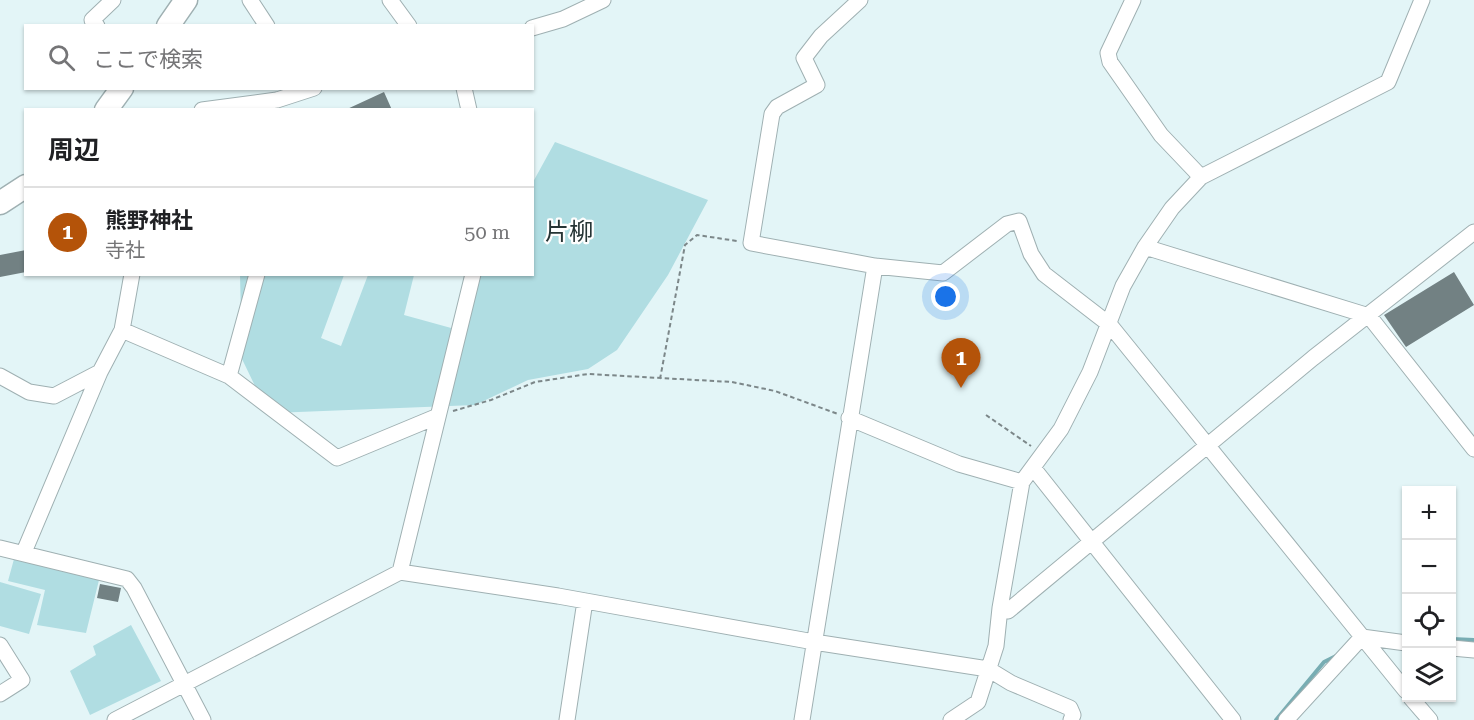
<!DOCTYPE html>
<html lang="ja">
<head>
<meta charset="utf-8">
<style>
  body { margin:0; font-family:"Roboto Serif","Noto Sans JP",serif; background:#f2f2f2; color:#202124 }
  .controls { position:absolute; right:18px; bottom:18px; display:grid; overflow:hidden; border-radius:0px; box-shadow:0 2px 4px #0004 }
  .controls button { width:54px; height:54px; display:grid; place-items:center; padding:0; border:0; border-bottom:2px solid #e0e0e0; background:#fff; color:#202124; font:30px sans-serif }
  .you { position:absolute; left:946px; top:297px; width:21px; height:21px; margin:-15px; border:4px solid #fff; border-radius:50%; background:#1a73e8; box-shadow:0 0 0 9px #1a73e833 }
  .badge { display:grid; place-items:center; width:39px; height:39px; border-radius:50%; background:#b45309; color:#fff; font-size:20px; font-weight:700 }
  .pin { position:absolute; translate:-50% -50px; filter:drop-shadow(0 2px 3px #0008) }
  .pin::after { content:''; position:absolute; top:32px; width:21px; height:18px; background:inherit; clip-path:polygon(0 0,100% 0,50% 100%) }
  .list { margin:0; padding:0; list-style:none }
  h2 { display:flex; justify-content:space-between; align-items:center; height:78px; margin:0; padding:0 24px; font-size:26px }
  h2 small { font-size:20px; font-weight:400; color:#757577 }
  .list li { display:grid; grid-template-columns:39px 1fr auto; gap:18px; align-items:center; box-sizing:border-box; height:90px; padding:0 24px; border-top:2px solid #e0e0e0 }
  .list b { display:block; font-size:22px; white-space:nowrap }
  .list p { margin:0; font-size:20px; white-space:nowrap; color:#757577 }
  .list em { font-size:20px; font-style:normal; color:#757577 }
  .icon { flex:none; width:33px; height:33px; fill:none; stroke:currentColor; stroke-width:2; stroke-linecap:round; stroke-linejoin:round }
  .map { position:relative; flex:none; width:1474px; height:720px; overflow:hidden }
  .search { position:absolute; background:#fff; box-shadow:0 2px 4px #0004; left:24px; top:24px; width:510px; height:66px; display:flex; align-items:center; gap:15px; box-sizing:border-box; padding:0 21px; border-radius:0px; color:#757577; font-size:22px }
  .panel { position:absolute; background:#fff; box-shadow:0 2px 4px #0004; left:24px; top:108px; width:510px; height:168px; border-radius:0px }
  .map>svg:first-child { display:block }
</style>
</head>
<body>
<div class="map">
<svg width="1474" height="720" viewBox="0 0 1474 720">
  <rect width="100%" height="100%" fill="#e3f5f7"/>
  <path fill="#b0dde2" d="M 555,142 L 708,200 L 668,275 L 617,350 L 588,369 L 528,380 L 475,405 L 273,413 L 258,392 L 242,359 L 240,275 L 344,275 L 321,338 L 341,346 L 368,275 L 414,275 L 404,315 L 462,331 L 474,275 L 532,274 L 533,182 Z
    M 14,559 L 99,580 L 86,633 L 37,625 L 45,590 L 8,581 Z
    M 0,582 L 41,594 L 29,634 L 0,626 Z
    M 131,625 L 161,681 L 90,715 L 70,671 L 96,655 L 93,646 Z"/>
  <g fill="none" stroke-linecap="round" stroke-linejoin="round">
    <path stroke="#78adb3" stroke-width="4" d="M 1452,639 L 1474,640
      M 1276,720 L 1324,662 L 1336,656"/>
  </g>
  <path fill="#728183" d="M 384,92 L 392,110 L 345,110 Z
    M 26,250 L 26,272 L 0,277 L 0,255 Z
    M 1454,272 L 1474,305 L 1406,347 L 1384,315 Z
    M 100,584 L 121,588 L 118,602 L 97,598 Z"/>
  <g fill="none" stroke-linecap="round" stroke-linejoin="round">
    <g stroke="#9fb0b2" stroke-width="17">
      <path id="street" d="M 250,0 L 267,26
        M 390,0 L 409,26
        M 860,0 L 821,36 L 804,58 L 817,85 L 777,107 L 772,114 L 751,243 L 875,266 L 943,273 L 1007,224 L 1019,221 L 1031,254 L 1044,274 L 1110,325 L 1406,691
        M 1133,0 L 1108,53 L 1110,62 L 1161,135 L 1201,177
        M 97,26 L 92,20 L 113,0
        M 532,28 L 563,19 L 603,0
        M 464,88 L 469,110
        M 202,110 L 277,100 L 314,88
        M 1145,247 L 1369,316 L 1474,449
        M 122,330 L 229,376 L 337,458 L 438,416
        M 0,376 L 29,392 L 54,396 L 100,372
        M 229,376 L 257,274
        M 849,418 L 959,464 L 1022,482
        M 1034,469 L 1233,720
        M 0,548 L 127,579 L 134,588 L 203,720
        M 24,552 L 100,372 L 122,330 L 132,274
        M 400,572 L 473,274
        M 1000,608 L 1008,611 L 1313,358 L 1474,232
        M 0,645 L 22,680 L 0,694
        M 1452,648 L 1474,650
        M 1411,698 L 1430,720
        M 115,720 L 400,572 L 558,596 L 814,642 L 988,669 L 1011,683 L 1070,708 L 1073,715 L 1071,720
        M 567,720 L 585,601
        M 802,720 L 875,266
        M 951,720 L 978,702 L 996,646 L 1000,608 L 1022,482 L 1061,429 L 1090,372 L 1123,286 L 1145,247 L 1172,208 L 1201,177 L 1388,82 L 1422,0
        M 1286,720 L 1362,637 L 1406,643"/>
    </g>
    <g stroke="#9fb0b2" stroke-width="25">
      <path id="secondary" d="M 168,26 L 186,0
        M 106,110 L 122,88
        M 0,203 L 26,186"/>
    </g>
    <path stroke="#7c8789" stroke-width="2" stroke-dasharray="4.5 3" stroke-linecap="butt" d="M 660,379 L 685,245 L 697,235 L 737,241
      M 453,411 L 491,400 L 535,382 L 588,374 L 732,382 L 775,391 L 838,414
      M 986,415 L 1031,446"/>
    <use href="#street" stroke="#fff" stroke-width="15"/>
    <use href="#secondary" stroke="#fff" stroke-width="22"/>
  </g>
  <g text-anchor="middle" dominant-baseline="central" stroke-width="4.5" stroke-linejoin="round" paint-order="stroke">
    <g font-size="24" fill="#263435" stroke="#fefefe">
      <text x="569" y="232">片柳</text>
    </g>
  </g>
</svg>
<div class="controls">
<button>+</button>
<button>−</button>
<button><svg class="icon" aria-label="locate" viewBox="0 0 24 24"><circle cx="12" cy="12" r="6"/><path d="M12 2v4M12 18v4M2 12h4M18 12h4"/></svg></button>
<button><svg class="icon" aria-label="layers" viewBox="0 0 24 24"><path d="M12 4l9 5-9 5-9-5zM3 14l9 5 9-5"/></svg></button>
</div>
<div class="you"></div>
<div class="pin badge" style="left:961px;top:388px">1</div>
<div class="search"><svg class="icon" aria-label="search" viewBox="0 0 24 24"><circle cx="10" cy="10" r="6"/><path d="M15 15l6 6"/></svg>ここで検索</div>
<section class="panel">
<h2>周辺<small></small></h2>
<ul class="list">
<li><span class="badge">1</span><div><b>熊野神社</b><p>寺社</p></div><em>50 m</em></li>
</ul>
</section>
</div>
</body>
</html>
